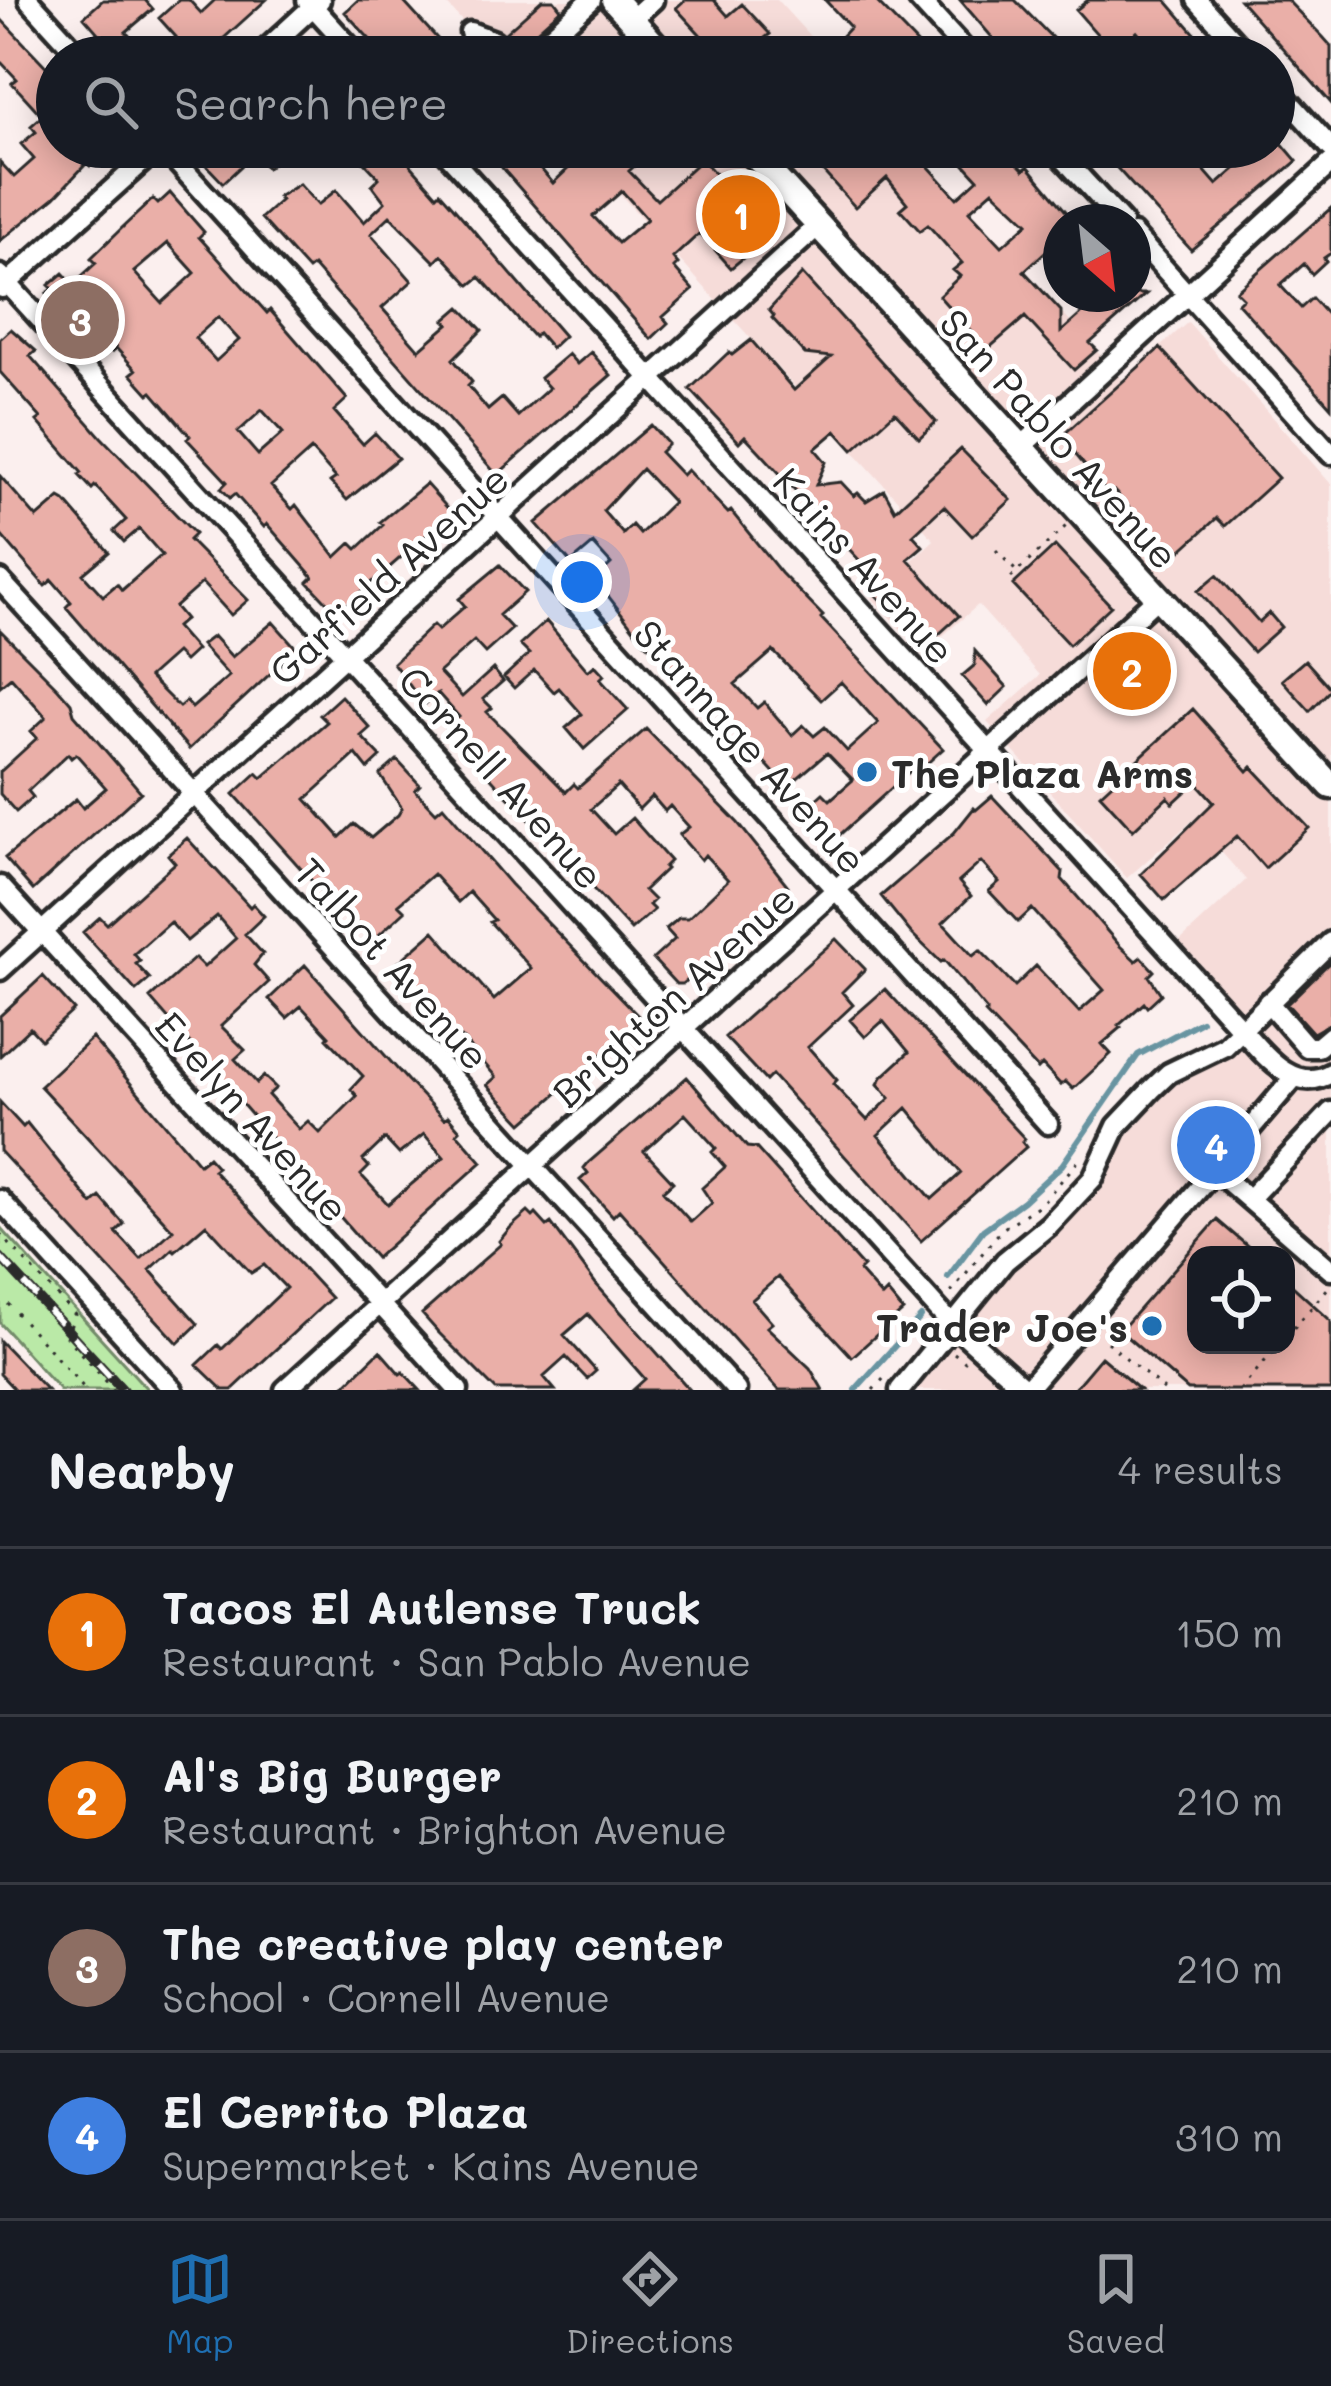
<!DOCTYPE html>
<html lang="en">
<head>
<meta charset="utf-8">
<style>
  body { margin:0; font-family:Mali,sans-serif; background:#242831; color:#f1f3f6 }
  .controls { position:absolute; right:36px; bottom:36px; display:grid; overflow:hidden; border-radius:24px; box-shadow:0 6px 30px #0003 }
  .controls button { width:108px; height:108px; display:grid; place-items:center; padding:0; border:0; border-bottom:3px solid #363941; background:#171b24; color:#f1f3f6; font:60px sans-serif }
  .compass { position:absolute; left:1043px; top:204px; width:108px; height:108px; border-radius:50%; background:#171b24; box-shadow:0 6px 30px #0003; rotate:152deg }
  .you { position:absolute; left:582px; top:582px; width:42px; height:42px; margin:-30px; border:9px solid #fff; border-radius:50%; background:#1a73e8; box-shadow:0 0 0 18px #1a73e833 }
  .badge { display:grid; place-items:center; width:78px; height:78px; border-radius:50%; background:#1f6fb2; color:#fff; font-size:39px; font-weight:700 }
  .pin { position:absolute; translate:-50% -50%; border:6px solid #fff; box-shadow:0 3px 12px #0006 }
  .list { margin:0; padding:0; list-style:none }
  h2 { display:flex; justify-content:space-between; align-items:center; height:156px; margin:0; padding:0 48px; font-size:51px }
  h2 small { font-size:39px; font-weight:400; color:#9ea1a6 }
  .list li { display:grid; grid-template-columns:78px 1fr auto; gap:36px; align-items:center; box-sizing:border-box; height:168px; padding:0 48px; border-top:3px solid #363941 }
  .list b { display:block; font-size:45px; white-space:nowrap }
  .list p { margin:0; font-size:39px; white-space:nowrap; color:#9ea1a6 }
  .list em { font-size:39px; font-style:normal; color:#9ea1a6 }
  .icon { flex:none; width:66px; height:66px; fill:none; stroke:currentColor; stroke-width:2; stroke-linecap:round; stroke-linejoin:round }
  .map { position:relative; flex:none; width:1331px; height:1390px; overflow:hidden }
  .search { position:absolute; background:#171b24; box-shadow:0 6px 30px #0003; left:36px; right:36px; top:36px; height:132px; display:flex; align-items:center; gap:30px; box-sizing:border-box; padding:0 42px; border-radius:66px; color:#9ea1a6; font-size:45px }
  .sheet { height:828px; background:#171b24 }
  nav { display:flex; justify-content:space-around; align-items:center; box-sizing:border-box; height:168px; border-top:3px solid #363941; background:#171b24; font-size:33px; color:#9ea1a6 }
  nav a { display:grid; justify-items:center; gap:6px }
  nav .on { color:#1f6fb2 }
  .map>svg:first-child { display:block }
</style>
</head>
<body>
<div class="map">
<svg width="1331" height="1390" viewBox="0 0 1331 1390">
  <rect width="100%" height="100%" fill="#fbefee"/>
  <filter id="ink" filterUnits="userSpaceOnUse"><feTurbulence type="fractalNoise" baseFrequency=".00833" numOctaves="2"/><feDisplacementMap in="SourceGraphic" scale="24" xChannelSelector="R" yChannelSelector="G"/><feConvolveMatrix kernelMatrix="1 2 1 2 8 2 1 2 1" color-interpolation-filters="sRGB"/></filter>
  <g filter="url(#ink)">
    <path fill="#f6dcd9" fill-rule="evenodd" d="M 443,0 L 777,0 L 829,57 L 495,57 Z
      M 577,147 L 911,147 L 1123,380 L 1188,322 L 1331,484 L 1331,1390 L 889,1390 L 932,1342 L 955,1302 L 999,1252 L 1041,1223 L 1093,1162 L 1108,1127 L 1161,1064 L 1220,1037 L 1243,1015 L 1178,943 L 1246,880 L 1193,820 L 1127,878 L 987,722 L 1040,675 L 978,605 L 923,653 L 872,598 L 934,540 ZM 1196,1255 L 1286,1255 L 1286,1345 L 1196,1345 Z"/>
    <path fill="#bae9a7" stroke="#728a69" stroke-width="3" d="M 0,1227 L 148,1390 L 60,1390 L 0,1323 Z"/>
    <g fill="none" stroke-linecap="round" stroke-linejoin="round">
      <path stroke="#6794a1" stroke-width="6" d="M 948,1277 L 983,1230 L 1023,1201 L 1062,1165 L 1138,1055 L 1201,1021
        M 855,1390 L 921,1317"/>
    </g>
    <path fill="#eaafa8" stroke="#2b2b2b" stroke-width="3" fill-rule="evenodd" d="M 103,0 L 145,0 L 153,9 L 126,32 L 148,57 L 103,57 L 112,49 L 84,17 Z
      M 179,0 L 189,0 L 201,13 L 215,0 L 266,0 L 203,57 L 155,57 L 176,37 L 159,18 Z
      M 358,0 L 402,0 L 454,57 L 386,57 L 345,12 Z
      M 542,0 L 554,0 L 561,9 L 522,44 L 519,41 L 515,44 L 505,33 Z
      M 685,0 L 714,0 L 728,16 L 742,4 L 770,34 L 765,38 L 782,57 L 721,57 L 676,8 Z
      M 825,0 L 875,0 L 930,57 L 822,57 L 850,27 Z
      M 960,0 L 1015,0 L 1071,57 L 1009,57 Z
      M 1088,0 L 1166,0 L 1215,57 L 1159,57 L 1137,32 L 1109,57 L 1087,57 L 1104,42 L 1076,10 Z
      M 1240,0 L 1287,0 L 1323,37 L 1331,46 L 1331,103 Z
      M 0,18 L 57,78 L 57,147 L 104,147 L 98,153 L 101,156 L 90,166 L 87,163 L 55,197 L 0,241 L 0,162 L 14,177 L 34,159 L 21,144 L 36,132 L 31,126 L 42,116 L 12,83 L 17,79 L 0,61 Z
      M 572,35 L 582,46 L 592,38 L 603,50 L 595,57 L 565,57 L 557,49 Z
      M 1274,134 L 1297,161 L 1191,250 L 1098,147 L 1184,147 L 1217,185 L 1248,158 L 1238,147 L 1274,147 Z
      M 189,147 L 290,147 L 267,168 L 254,154 L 223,183 Z
      M 350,147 L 395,147 L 437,195 L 440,192 L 455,209 L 564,336 L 551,348 L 538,333 L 534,337 L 480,277 L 470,285 L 442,255 L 435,262 L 390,216 L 371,234 L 412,281 L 382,308 L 419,350 L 449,324 L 445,320 L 460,307 L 482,330 L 453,359 L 472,382 L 468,386 L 488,410 L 502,398 L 518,416 L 549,388 L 540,378 L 568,354 L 577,364 L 591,352 L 611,375 L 497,475 L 313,266 L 308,270 L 261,218 L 281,200 L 278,197 L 299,184 L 318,205 L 336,190 L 364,222 L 385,202 L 372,185 L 379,178 Z
      M 508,147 L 516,147 L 524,156 L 527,153 L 553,183 L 591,147 L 655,147 L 629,171 L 657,200 L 702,159 L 716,175 L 701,189 L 725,215 L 717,221 L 736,241 L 757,222 L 770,236 L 731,268 L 700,233 L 673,258 L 678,264 L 674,268 L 693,290 L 663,317 L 668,323 L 651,339 L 503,169 L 495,158 ZM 622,191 L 647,219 L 618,243 L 593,216 Z
      M 801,147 L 911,147 L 957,198 L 978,179 L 958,157 L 968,147 L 1002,147 L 1024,170 L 1028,166 L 1075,222 L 1061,222 L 1061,267 L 1046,251 L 1024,271 L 1061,311 L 1061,332 L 1104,294 L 1146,294 L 1090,343 L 1097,350 L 1074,370 L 1025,317 L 987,350 L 939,296 L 960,276 L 953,270 L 962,263 L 928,225 L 920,231 L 900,209 L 907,203 L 887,178 L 855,207 ZM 993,190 L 1028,223 L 1002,246 L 969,211 Z
      M 170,193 L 204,232 L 199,237 L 267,313 L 270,310 L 347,399 L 334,411 L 363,444 L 375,433 L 398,458 L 347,500 L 330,482 L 336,478 L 311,450 L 271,486 L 292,509 L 296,505 L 336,557 L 351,543 L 357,549 L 383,525 L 380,522 L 426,484 L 452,513 L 337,613 L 308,582 L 313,577 L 267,524 L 264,527 L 235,494 L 230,498 L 221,488 L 227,482 L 187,439 L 190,436 L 152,392 L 149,394 L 131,374 L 136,370 L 116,348 L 112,352 L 85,323 L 79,329 L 47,293 L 53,289 L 49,285 L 63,273 L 73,284 L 96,263 L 91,258 L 123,227 L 153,199 L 158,204 ZM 168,243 L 195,273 L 162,303 L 134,272 ZM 218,317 L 239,340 L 216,361 L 195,338 ZM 262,410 L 283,433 L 258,455 L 238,432 Z
      M 1331,208 L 1331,253 L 1324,258 L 1326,261 L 1312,274 L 1304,264 L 1280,285 L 1301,308 L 1312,298 L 1331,319 L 1331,407 L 1238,303 L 1243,298 L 1236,291 Z
      M 802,274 L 936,422 L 919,438 L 895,412 L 853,450 L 836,431 L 815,449 L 826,462 L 816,485 L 841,482 L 854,496 L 858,493 L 866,501 L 884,490 L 895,510 L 961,449 L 1011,500 L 972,536 L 944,506 L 913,535 L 923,546 L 908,559 L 959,616 L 930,642 L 900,608 L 894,614 L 876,595 L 882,589 L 860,561 L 761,453 L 745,436 L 739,442 L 690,389 L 729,352 L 732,355 L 751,340 L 794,390 L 831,357 L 805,354 L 772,318 L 774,316 L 769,310 Z
      M 11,329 L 36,351 L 30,356 L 101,437 L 195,534 L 189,540 L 248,600 L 231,615 L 202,583 L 175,607 L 185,619 L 176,627 L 196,650 L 184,661 L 176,653 L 149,677 L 179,707 L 186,701 L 192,708 L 229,676 L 201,645 L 213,636 L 232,657 L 273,622 L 297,649 L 189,749 L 66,607 L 71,602 L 52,580 L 45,586 L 0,534 L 0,476 L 37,518 L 60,498 L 65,501 L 109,552 L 83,574 L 103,596 L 117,584 L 122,590 L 162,555 L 139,529 L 124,542 L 114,531 L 126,520 L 95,486 L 92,489 L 79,475 L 82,473 L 37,421 L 41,418 L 0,372 L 0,339 Z
      M 1160,348 L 1278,478 L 1225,526 L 1217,518 L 1174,557 L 1114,491 L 1109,495 L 1061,437 Z
      M 651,425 L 668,444 L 660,452 L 682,475 L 687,470 L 728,513 L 731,511 L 781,573 L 823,616 L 821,618 L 943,749 L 922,768 L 918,764 L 834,840 L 803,811 L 823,793 L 830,800 L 853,780 L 827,753 L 787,787 L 703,694 L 699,697 L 639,636 L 595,579 L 611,564 L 593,544 L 571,563 L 536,523 ZM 642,469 L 673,502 L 640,534 L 632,525 L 623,534 L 603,511 ZM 773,651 L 821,700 L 841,682 L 878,723 L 847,751 L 825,727 L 814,736 L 803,725 L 792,735 L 764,702 L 757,708 L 735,684 Z
      M 1055,546 L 1111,606 L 1069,645 L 1013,585 Z
      M 500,565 L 525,592 L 499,615 L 512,629 L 485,653 L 474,641 L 439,672 L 462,697 L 493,669 L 503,681 L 483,699 L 492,708 L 487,712 L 566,792 L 574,784 L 578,788 L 646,729 L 738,823 L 788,886 L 743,933 L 682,984 L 676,984 L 653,959 L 675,939 L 666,929 L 679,918 L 688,918 L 728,880 L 705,855 L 701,860 L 679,835 L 689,827 L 670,806 L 665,811 L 652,796 L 639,809 L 618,785 L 591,809 L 614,834 L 632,818 L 670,861 L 664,867 L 666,869 L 644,890 L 654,900 L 649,905 L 654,910 L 631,930 L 446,729 L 459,717 L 438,693 L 424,705 L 393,663 L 433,625 L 438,630 L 465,606 L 459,599 Z
      M 1217,575 L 1259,622 L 1269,613 L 1281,627 L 1253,652 L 1198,591 Z
      M 546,621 L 588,671 L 595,665 L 604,675 L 600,679 L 628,710 L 584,749 L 566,728 L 582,714 L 559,688 L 554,692 L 534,670 L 514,688 L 504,677 L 529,654 L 520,645 Z
      M 0,630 L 58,688 L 71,703 L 74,714 L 141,792 L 33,890 L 5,858 L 76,799 L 83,808 L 106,788 L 76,754 L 71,758 L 68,754 L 28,791 L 33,797 L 16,812 L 0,794 L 0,772 L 37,738 L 31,731 L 46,717 L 11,677 L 0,686 Z
      M 1143,645 L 1160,664 L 1124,697 L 1105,676 Z
      M 975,651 L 1007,687 L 988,705 L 962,676 L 975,665 Z
      M 1305,660 L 1331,689 L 1310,711 L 1282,680 Z
      M 341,696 L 370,728 L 361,736 L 381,757 L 368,769 L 356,754 L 306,799 L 340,837 L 354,824 L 371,838 L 398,815 L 402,808 L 380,775 L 397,760 L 420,785 L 415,790 L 436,812 L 443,806 L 510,884 L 642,1020 L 523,1123 L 487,1085 L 496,1077 L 463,1039 L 458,1036 L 455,1039 L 426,1007 L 429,1004 L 392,968 L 434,931 L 494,1000 L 531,968 L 490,922 L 494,920 L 469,892 L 458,902 L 433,874 L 398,904 L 405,911 L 371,942 L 341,903 L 338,906 L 320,890 L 234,794 L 257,773 L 262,778 L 327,722 L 320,715 Z
      M 1193,709 L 1248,771 L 1252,767 L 1309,828 L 1265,868 L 1237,836 L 1164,900 L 1141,874 L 1214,802 L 1196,782 L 1173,803 L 1168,797 L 1133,830 L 1100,794 Z
      M 992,796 L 1063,872 L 1062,879 L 1120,946 L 1136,961 L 1141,957 L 1154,971 L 1149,976 L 1161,994 L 1147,1007 L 1144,1003 L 1119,1025 L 1121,1028 L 1102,1044 L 1111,1054 L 1073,1089 L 1065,1081 L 1061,1085 L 1042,1065 L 1038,1069 L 985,1013 L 987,1011 L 944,960 L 941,962 L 911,933 L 881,896 L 954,833 L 974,808 L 976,810 ZM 981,862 L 999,882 L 989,891 L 1018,922 L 1032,909 L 1104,990 L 1079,1012 L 1036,966 L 1015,986 L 980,950 L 973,956 L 943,923 L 971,896 L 959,882 Z
      M 187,838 L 250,907 L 253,904 L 264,916 L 245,934 L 263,954 L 254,965 L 269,982 L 221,1026 L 245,1050 L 235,1059 L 257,1083 L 264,1076 L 276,1088 L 268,1095 L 299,1129 L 308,1121 L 320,1133 L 357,1096 L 351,1089 L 363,1076 L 327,1038 L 329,1036 L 301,1006 L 287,1018 L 269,999 L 305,965 L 407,1080 L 444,1119 L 448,1116 L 460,1130 L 457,1133 L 482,1162 L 376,1258 L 150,998 L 195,958 L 204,967 L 236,938 L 217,916 L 187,941 L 170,922 L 134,954 L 140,961 L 136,964 L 150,979 L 136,991 L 83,932 L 100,917 L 107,924 L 175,863 L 168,855 ZM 424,1134 L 444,1157 L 388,1204 L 361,1175 L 369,1167 L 363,1160 L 385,1139 L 399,1154 Z
      M 836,939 L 865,969 L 842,992 L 853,1005 L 808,1047 L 837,1080 L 833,1084 L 867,1120 L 890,1098 L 878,1084 L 882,1077 L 909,1052 L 883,1021 L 865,1037 L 850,1020 L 885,989 L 1025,1139 L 1022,1142 L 1026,1147 L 921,1241 L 772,1075 L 766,1081 L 725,1037 ZM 907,1108 L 961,1173 L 932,1199 L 878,1135 Z
      M 1331,961 L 1331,1023 L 1313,1033 L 1287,1004 Z
      M 43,976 L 74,1010 L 41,1040 L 30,1028 L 0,1056 L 0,1016 Z
      M 92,1038 L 199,1164 L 208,1157 L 217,1167 L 213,1170 L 331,1298 L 232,1390 L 223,1390 L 197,1365 L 218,1345 L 222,1349 L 286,1288 L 264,1265 L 251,1273 L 206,1224 L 175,1251 L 173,1249 L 150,1270 L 198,1324 L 178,1343 L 0,1151 L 0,1102 L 23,1127 L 27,1123 L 92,1204 L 100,1197 L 124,1224 L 116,1232 L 141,1259 L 173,1230 L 40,1086 Z
      M 687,1077 L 747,1147 L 756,1148 L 863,1267 L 859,1271 L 882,1297 L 887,1292 L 903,1311 L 852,1357 L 778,1277 L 752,1300 L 772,1323 L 767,1327 L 810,1368 L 823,1390 L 779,1390 L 619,1210 L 613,1216 L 580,1180 L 588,1173 L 584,1168 L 588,1163 ZM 685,1114 L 716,1148 L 712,1152 L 725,1167 L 702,1188 L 712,1203 L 691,1222 L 663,1191 L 673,1182 L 644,1151 Z
      M 528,1212 L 533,1217 L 536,1214 L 547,1226 L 551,1223 L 596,1284 L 690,1390 L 633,1390 L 645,1379 L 588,1314 L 564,1335 L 596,1371 L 587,1379 L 566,1357 L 544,1377 L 555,1390 L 496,1390 L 438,1332 L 422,1314 L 501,1244 L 499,1241 L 510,1228 Z
      M 1217,1220 L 1258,1255 L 1196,1255 L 1196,1345 L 1286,1345 L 1286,1280 L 1331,1321 L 1331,1390 L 1188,1390 L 1120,1331 Z
      M 0,1341 L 47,1390 L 15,1390 L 0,1374 Z
      M 380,1351 L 400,1374 L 403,1372 L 420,1390 L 340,1390 Z
      M 1101,1357 L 1140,1390 L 1073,1390 Z"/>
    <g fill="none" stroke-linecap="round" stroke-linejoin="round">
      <g stroke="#2b2b2b" stroke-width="27">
        <path id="minor" d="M 29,0 L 81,57
          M 307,0 L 359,57
          M 919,0 L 971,57
          M 1197,0 L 1249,57
          M 631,20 L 653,0
          M 470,32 L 494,41 L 509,57
          M 258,57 L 320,0
          M 528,57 L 591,0
          M 1274,85 L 1331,148
          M 163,147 L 1048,1124
          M 441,147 L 1233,1020 C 1259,1047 1290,1097 1331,1073
          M 1053,147 L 1122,222
          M 1133,234 L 1331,454
          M 0,275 L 944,1316 L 1026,1390
          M 2,288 L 159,147
          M 1021,447 L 1331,163
          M 0,580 L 736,1390
          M 0,886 L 458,1390
          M 0,970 L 819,225
          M 1268,1002 L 1307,1047 L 1318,1047 L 1331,1036
          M 1214,1169 L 1331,1270
          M 1249,1199 L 1331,1112
          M 0,1200 L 173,1390
          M 285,1390 L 1157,598
          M 900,1390 L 1005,1261 L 1049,1225 L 1093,1178 L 1117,1126 L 1151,1090 L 1169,1073 L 1225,1046 L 1331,942
          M 1026,1390 L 1293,1079"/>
      </g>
      <g stroke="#2b2b2b" stroke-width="33">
        <path id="major" d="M 614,0 L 665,57
          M 747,147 L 1331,786"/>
      </g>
      <path stroke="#2b2b2b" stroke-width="3" stroke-dasharray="3 9" stroke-linecap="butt" d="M 996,550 L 1016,571
        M 1011,578 L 1066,526
        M 0,1234 L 75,1315 L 66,1337 L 114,1390
        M 951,1292 L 1002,1229 L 1041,1204 L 1081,1158
        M 0,1295 L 86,1390
        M 1286,1337 L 1328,1288
        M 1107,1342 L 1164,1390
        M 954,1353 L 970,1366
        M 873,1390 L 884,1378
        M 1240,1390 L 1279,1345"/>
      <use href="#minor" stroke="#fff" stroke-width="18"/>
      <use href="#major" stroke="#fff" stroke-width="24"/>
      <g stroke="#2b2b2b" stroke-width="10">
        <path id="rail" d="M 0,1257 L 123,1390"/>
      </g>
      <use href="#rail" stroke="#fff" stroke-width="6" stroke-dasharray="18" stroke-linecap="butt"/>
    </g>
  </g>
  <g fill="#1f6fb2" stroke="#fff" stroke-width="4.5">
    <circle cx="867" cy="772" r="12"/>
    <circle cx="1152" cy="1326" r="12"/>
  </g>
  <g text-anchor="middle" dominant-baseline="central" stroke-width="10" stroke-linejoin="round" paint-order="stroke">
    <g font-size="39" fill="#2b2b2b" stroke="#fff">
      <text transform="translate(1060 438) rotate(48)">San Pablo Avenue</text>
      <text transform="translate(865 565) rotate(48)">Kains Avenue</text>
      <text transform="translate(388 574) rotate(-42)">Garfield Avenue</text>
      <text transform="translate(751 746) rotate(48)">Stannage Avenue</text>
      <text transform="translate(502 777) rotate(48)">Cornell Avenue</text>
      <text transform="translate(393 963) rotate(48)">Talbot Avenue</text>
      <text transform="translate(673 995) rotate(-42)">Brighton Avenue</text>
      <text transform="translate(253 1116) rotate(48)">Evelyn Avenue</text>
    </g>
    <g font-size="39" font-weight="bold" fill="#2b2b2b" stroke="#fff" text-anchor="start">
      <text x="891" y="772">The Plaza Arms</text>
      <text x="1128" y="1326" text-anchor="end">Trader Joe's</text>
    </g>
  </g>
</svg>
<div class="controls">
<button><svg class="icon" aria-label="locate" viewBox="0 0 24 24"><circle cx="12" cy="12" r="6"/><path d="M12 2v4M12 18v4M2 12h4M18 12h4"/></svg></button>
</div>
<svg class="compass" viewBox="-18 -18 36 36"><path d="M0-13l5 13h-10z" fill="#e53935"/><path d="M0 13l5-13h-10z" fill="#9ea1a6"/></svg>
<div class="you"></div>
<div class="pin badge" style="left:741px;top:214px;background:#e8710a">1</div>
<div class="pin badge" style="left:1132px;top:671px;background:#e8710a">2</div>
<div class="pin badge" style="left:80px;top:320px;background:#8d6e63">3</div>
<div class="pin badge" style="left:1216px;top:1145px;background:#3f7fe0">4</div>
<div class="search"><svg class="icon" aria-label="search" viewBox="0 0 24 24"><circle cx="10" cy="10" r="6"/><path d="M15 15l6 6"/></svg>Search here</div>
</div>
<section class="sheet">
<h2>Nearby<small>4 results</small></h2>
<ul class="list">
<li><span class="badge" style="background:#e8710a">1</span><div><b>Tacos El Autlense Truck</b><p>Restaurant · San Pablo Avenue</p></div><em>150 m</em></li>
<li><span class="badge" style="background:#e8710a">2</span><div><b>Al's Big Burger</b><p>Restaurant · Brighton Avenue</p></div><em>210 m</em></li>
<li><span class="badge" style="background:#8d6e63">3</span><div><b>The creative play center</b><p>School · Cornell Avenue</p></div><em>210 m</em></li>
<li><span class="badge" style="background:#3f7fe0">4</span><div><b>El Cerrito Plaza</b><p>Supermarket · Kains Avenue</p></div><em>310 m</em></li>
</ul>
</section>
<nav>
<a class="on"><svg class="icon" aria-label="map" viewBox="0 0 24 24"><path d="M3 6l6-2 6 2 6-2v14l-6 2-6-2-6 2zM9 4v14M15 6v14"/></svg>Map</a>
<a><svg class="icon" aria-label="directions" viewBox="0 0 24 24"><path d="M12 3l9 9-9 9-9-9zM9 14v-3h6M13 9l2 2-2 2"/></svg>Directions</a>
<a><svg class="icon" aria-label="saved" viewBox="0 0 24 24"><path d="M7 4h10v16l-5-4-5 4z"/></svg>Saved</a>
</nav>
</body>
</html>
